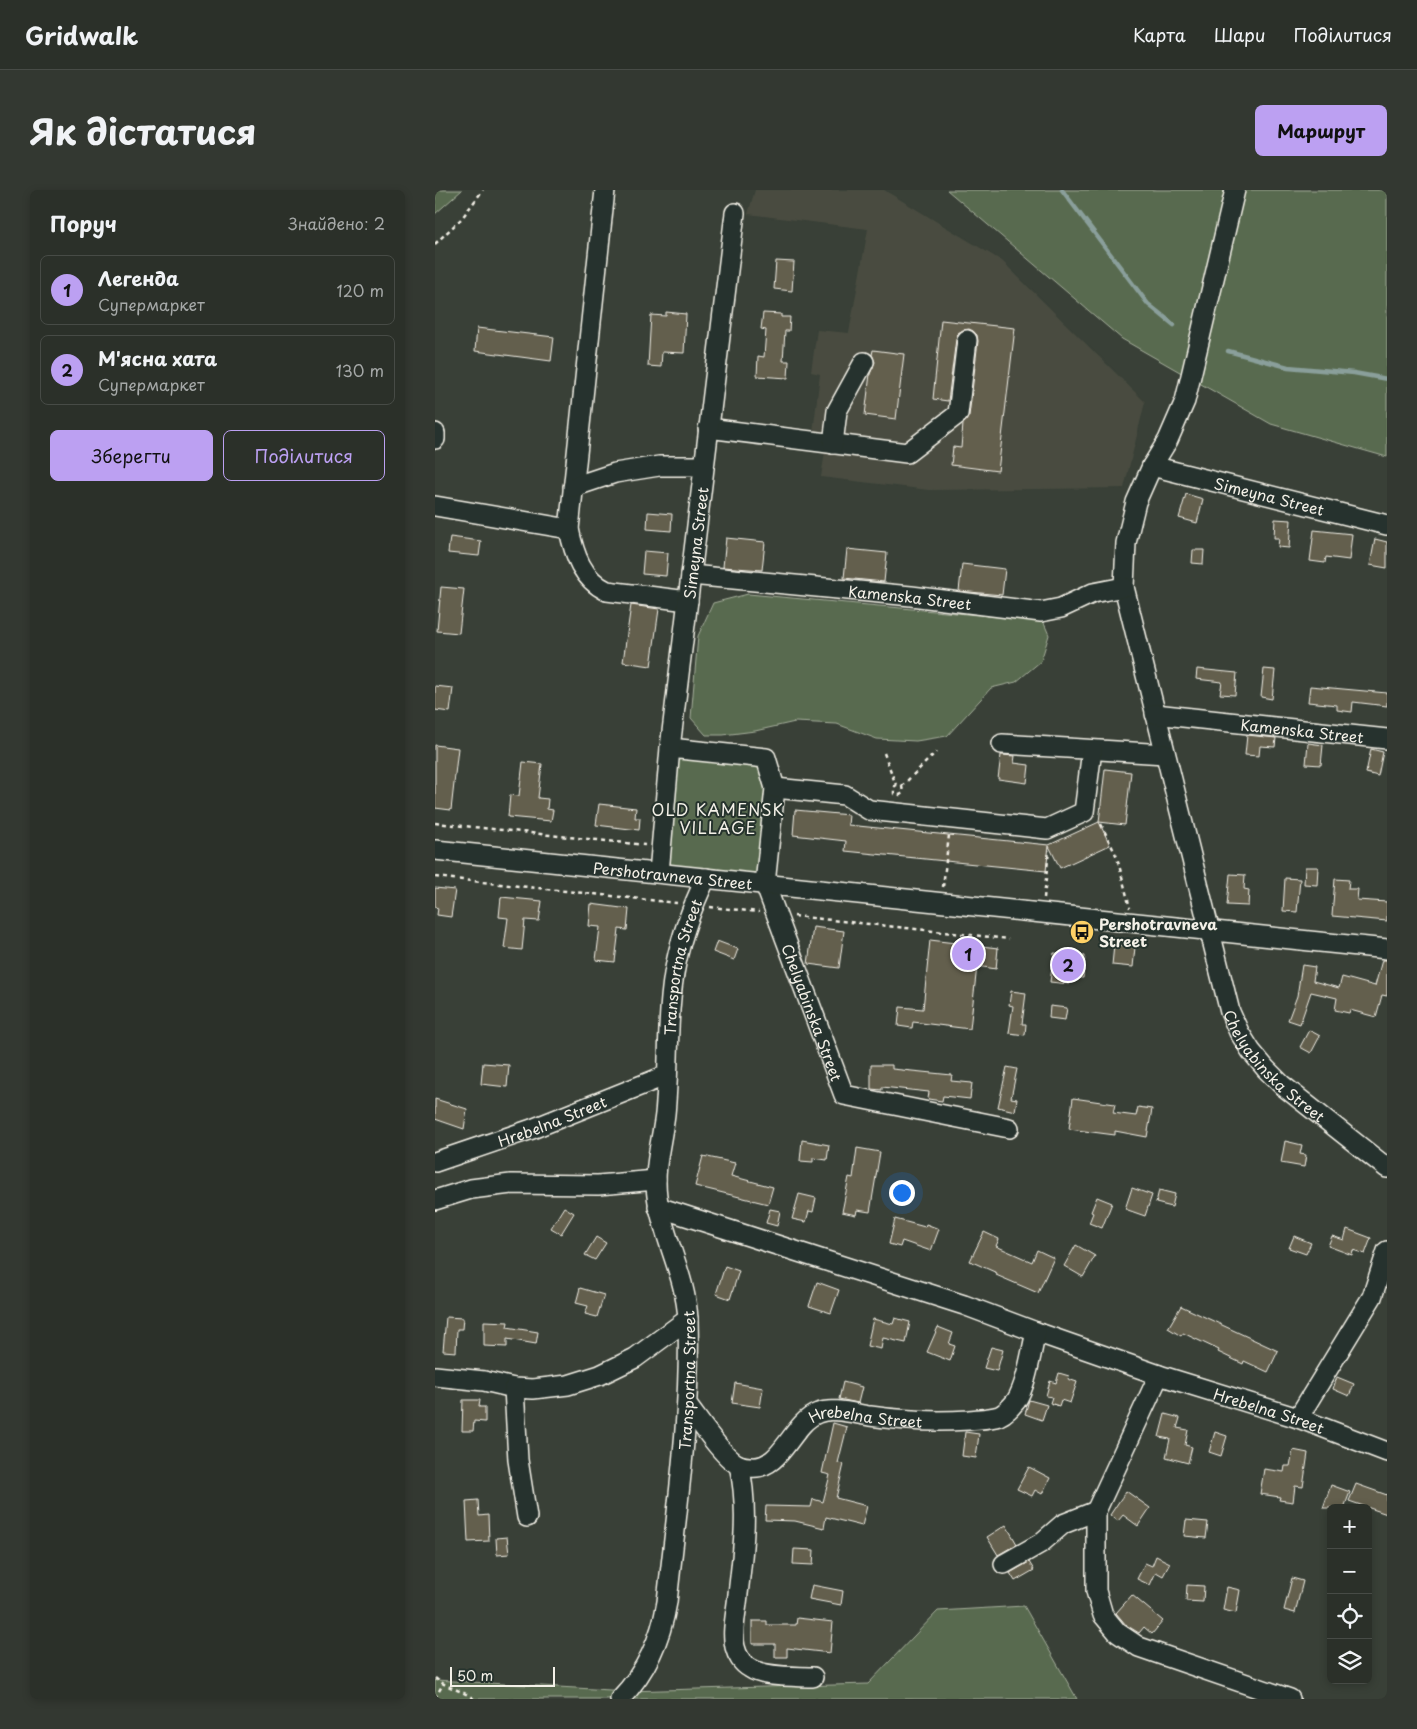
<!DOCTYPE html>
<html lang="uk">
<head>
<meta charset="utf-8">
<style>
  body { margin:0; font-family:"Playpen Sans",sans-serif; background:#333831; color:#f1f3f6 }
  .controls { position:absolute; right:15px; bottom:15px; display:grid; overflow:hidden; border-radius:8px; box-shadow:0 2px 8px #0003 }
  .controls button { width:45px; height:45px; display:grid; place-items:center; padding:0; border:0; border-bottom:1px solid #474b46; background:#2b3029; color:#f1f3f6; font:25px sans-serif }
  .scale { position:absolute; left:15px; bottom:12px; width:105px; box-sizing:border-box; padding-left:5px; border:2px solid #f4f1e8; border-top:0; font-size:14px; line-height:18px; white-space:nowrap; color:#f4f1e8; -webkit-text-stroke:4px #26332d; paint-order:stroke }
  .you { position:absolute; left:466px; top:1002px; width:18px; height:18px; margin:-12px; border:4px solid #fff; border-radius:50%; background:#1a73e8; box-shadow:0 0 0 8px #1a73e833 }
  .badge { display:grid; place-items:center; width:32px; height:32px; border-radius:50%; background:#bca0f2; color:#111; font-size:16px; font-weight:700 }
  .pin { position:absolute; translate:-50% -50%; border:2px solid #fff; box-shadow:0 1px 5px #0006 }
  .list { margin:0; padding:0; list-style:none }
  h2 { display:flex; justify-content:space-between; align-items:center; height:65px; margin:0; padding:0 20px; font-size:21px }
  h2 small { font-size:16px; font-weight:400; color:#a6a9a8 }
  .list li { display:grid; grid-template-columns:32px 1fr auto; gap:15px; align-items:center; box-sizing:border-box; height:70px; margin:0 10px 10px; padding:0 10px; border:1px solid #474b46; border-radius:8px }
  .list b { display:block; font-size:19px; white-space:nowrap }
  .list p { margin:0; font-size:16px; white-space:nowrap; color:#a6a9a8 }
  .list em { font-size:16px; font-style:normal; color:#a6a9a8 }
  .actions { display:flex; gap:10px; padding:15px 20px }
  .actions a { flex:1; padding:11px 0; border:1px solid #bca0f2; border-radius:8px; text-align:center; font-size:18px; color:#bca0f2 }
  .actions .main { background:#bca0f2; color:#111 }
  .icon { flex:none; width:28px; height:28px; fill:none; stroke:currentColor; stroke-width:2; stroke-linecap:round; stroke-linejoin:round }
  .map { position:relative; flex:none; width:952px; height:1509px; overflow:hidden; border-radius:8px }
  header { display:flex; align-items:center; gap:30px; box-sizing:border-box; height:70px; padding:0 25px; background:#2b3029; border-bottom:1px solid #474b46 }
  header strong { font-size:24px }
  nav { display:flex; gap:28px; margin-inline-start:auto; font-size:18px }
  .intro { display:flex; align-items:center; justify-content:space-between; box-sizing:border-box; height:120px; padding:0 30px }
  h1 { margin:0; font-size:35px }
  .button { padding:12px 22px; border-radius:8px; background:#bca0f2; color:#111; font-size:18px; font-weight:700 }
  main { display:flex; gap:30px; padding:0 30px }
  aside { flex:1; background:#2b3029; border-radius:8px; box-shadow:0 2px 8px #0003 }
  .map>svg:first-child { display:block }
</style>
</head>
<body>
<header>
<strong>Gridwalk</strong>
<nav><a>Карта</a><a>Шари</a><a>Поділитися</a></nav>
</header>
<div class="intro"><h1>Як дістатися</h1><a class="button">Маршрут</a></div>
<main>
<aside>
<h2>Поруч<small>Знайдено: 2</small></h2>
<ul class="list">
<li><span class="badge">1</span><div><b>Легенда</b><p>Супермаркет</p></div><em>120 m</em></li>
<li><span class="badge">2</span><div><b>М'ясна хата</b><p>Супермаркет</p></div><em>130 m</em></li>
</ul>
<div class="actions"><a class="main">Зберегти</a><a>Поділитися</a></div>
</aside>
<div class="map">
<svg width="952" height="1509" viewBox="0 0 952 1509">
  <rect width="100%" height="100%" fill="#394037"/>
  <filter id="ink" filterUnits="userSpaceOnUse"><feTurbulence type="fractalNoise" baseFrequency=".02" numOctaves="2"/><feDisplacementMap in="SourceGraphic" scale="10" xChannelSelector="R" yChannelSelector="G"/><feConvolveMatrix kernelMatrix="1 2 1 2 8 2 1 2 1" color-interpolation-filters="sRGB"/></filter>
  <g filter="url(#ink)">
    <path fill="#494c41" d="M 320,0 L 449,0 L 567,71 L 710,212 L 689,298 L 494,300 L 386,287 L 390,262 L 376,260 L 385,184 L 376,182 L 382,140 L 414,143 L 433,39 L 313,24 Z"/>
    <path fill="#586b4f" stroke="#a6ae9c" d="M 0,0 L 27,0 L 0,24 Z
      M 512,0 L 952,0 L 952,267 L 836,234 L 687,149 Z
      M 313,404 L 608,431 L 614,445 L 606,471 L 581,492 L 556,498 L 512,546 L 481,551 L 442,549 L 402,534 L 360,532 L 320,541 L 288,545 L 271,545 L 256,528 L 263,446 L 278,413 Z
      M 240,565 L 326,573 L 334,599 L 325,688 L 231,678 Z
      M 589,1416 L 642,1509 L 0,1509 L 0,1490 L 193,1501 L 433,1494 L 503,1421 Z"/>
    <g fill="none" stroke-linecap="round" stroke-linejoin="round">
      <path stroke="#8a9f9b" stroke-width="4.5" d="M 627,0 L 713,114 L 739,135
        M 793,161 L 853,177 L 919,183 L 952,189"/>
    </g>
    <path fill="#645f4e" stroke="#f4f1e8" d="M 341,71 L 359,72 L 357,101 L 339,99 Z
      M 231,122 L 251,124 L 249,163 L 227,162 L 226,177 L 213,176 L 216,125 L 231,126 Z
      M 328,123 L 346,124 L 346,127 L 355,127 L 354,141 L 350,141 L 348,171 L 354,171 L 353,188 L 322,186 L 323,166 L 329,167 L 331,140 L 326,139 Z
      M 506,130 L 580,138 L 563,281 L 516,275 L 518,257 L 526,258 L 528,234 L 534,226 L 543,151 L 542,145 L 538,141 L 534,139 L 528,140 L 523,143 L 521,149 L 513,211 L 498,209 Z
      M 42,138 L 119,147 L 116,171 L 40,161 Z
      M 438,160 L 469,164 L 461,229 L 430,225 L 435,184 L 440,172 L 437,165 Z
      M 751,304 L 768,309 L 762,333 L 744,328 Z
      M 213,322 L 237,324 L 236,341 L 212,339 Z
      M 840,329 L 856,330 L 854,358 L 843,357 L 844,348 L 839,348 Z
      M 879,340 L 917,344 L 914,370 L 891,367 L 890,373 L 875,371 Z
      M 15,347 L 46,351 L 44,366 L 13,363 Z
      M 291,348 L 330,352 L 327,380 L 288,377 Z
      M 940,349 L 952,352 L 952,378 L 935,375 Z
      M 412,359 L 452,363 L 449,392 L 409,388 Z
      M 758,360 L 769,360 L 768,374 L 757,373 Z
      M 209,361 L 233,363 L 231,386 L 207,384 Z
      M 527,374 L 570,379 L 567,405 L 524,401 Z
      M 6,397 L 29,399 L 24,443 L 2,441 Z
      M 196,415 L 224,419 L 216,476 L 188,472 Z
      M 762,479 L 802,483 L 800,505 L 785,504 L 787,492 L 761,489 Z
      M 829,479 L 840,480 L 837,509 L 826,507 Z
      M 0,496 L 18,498 L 15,522 L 0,520 Z
      M 875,496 L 952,503 L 952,516 L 918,512 L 917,522 L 902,520 L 902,515 L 873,512 Z
      M 812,545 L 841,548 L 840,557 L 825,556 L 824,566 L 810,565 Z
      M 873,553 L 888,555 L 886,575 L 871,574 Z
      M 0,555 L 23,558 L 16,620 L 0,618 Z
      M 936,559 L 948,562 L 943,586 L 931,583 Z
      M 566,565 L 580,566 L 579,573 L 594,575 L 592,593 L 563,589 Z
      M 88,572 L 107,574 L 103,608 L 113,609 L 112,619 L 118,620 L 116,631 L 73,627 L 75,605 L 84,606 Z
      M 670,579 L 696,582 L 690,635 L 664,632 Z
      M 164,614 L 201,618 L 200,628 L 205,628 L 204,640 L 161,635 Z
      M 360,620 L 414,625 L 413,635 L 614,655 L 664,632 L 675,655 L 625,678 L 614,656 L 611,681 L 410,661 L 411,651 L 358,645 Z
      M 870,677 L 883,677 L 882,695 L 869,694 Z
      M 795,684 L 810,685 L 809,699 L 814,700 L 813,716 L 792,715 Z
      M 850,688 L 865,689 L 862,722 L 848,721 Z
      M 900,689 L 914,690 L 913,699 L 923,699 L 922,710 L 952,712 L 952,731 L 897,726 Z
      M 0,698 L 20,700 L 16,727 L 2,725 L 3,718 L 0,717 Z
      M 66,707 L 107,711 L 104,731 L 90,730 L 87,760 L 69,758 L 73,728 L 64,727 Z
      M 156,714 L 194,719 L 192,740 L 184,739 L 180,772 L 161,770 L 165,737 L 154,736 Z
      M 378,737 L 409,741 L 404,778 L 373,774 Z
      M 495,750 L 563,758 L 561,779 L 542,776 L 535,839 L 478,832 L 477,838 L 463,836 L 465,817 L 488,819 Z
      M 282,751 L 303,759 L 299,770 L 278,762 Z
      M 679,755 L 700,757 L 698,777 L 677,775 Z
      M 619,763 L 650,766 L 648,788 L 635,787 L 634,794 L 615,792 Z
      M 947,770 L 952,770 L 952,806 L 947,805 L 941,827 L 915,820 L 914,823 L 900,820 L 902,808 L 876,802 L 865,834 L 853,830 L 862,806 L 867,775 L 880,777 L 878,791 L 904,798 L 907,787 L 940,796 Z
      M 576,801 L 591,803 L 587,834 L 591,834 L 590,845 L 574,843 L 578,816 L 574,815 Z
      M 615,816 L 632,818 L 630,830 L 614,828 Z
      M 874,840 L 885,846 L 876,863 L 865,857 Z
      M 48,873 L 74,875 L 72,897 L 46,894 Z
      M 436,875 L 457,875 L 457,879 L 517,885 L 516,891 L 537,893 L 535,909 L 508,906 L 507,911 L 493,909 L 494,902 L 447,897 L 447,900 L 436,899 Z
      M 572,877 L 582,879 L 576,908 L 582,909 L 580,921 L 563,917 Z
      M 638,908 L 680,914 L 678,923 L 701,926 L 703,917 L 717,919 L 712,947 L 680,941 L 680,945 L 634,939 Z
      M 0,909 L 32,919 L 29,939 L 0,929 Z
      M 367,950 L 394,955 L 392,970 L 378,968 L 378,972 L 365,971 Z
      M 850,951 L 867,955 L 865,964 L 871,965 L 869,977 L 846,973 Z
      M 422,958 L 445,962 L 435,1022 L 422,1020 L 421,1025 L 407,1022 L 414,987 L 418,988 Z
      M 268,966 L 300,973 L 296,986 L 338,997 L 333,1014 L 260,996 Z
      M 697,998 L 717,1005 L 710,1026 L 690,1019 Z
      M 724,1000 L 740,1004 L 737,1017 L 721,1013 Z
      M 364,1004 L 381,1008 L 378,1022 L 374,1021 L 371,1032 L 357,1029 Z
      M 662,1007 L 677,1013 L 667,1038 L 654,1033 L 658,1023 L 656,1022 Z
      M 129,1017 L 139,1023 L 126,1044 L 116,1038 Z
      M 335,1019 L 345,1021 L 342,1036 L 331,1033 Z
      M 460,1029 L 490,1037 L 491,1034 L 504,1039 L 496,1061 L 467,1051 L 465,1057 L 454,1054 Z
      M 912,1039 L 936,1048 L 930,1064 L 918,1060 L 917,1065 L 893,1056 L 897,1046 L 909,1050 Z
      M 549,1042 L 564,1049 L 561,1056 L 597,1072 L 602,1060 L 619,1068 L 603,1103 L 561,1085 L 562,1083 L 535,1071 Z
      M 859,1046 L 876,1053 L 871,1064 L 854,1058 Z
      M 161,1047 L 171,1053 L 160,1070 L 150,1065 Z
      M 641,1055 L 660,1066 L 648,1087 L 629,1076 Z
      M 290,1076 L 304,1081 L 295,1109 L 281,1104 Z
      M 382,1092 L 404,1100 L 396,1123 L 374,1116 Z
      M 145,1098 L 169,1105 L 162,1127 L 150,1124 L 153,1116 L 141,1113 Z
      M 746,1116 L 843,1161 L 833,1182 L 809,1171 L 808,1174 L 783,1162 L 784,1160 L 748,1143 L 746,1146 L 733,1138 Z
      M 11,1127 L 28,1128 L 27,1139 L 22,1139 L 21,1162 L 8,1161 Z
      M 460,1128 L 475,1132 L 471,1153 L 448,1148 L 446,1159 L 432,1156 L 438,1129 L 458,1134 Z
      M 49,1131 L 73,1132 L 72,1137 L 103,1142 L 101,1154 L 72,1149 L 72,1157 L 49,1156 Z
      M 503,1137 L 518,1143 L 514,1154 L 520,1156 L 515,1171 L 492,1162 Z
      M 556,1157 L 568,1160 L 562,1181 L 549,1178 Z
      M 624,1183 L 634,1186 L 633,1189 L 642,1192 L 635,1213 L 626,1210 L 624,1216 L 615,1213 L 617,1207 L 611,1206 L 615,1191 L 621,1193 Z
      M 902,1187 L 919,1194 L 914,1206 L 898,1199 Z
      M 408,1192 L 427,1197 L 423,1213 L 404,1209 Z
      M 300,1193 L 328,1198 L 325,1217 L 297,1213 Z
      M 28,1210 L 45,1210 L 44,1217 L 50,1217 L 50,1232 L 39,1231 L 38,1241 L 27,1241 Z
      M 594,1210 L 612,1215 L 607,1230 L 590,1224 Z
      M 730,1224 L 745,1228 L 742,1238 L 753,1240 L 750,1255 L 757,1257 L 753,1273 L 731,1267 L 735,1249 L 724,1247 Z
      M 398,1233 L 412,1237 L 403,1273 L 409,1274 L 401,1308 L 432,1316 L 427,1336 L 391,1327 L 389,1338 L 360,1331 L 330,1330 L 331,1316 L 376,1317 L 378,1309 L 388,1312 L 395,1285 L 387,1283 Z
      M 530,1242 L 544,1244 L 541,1268 L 527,1266 Z
      M 780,1242 L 792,1246 L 786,1266 L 774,1262 Z
      M 858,1260 L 873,1263 L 868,1297 L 860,1296 L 858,1312 L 844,1310 L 845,1307 L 825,1304 L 829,1279 L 849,1282 L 850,1276 L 855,1276 Z
      M 594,1277 L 615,1288 L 607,1304 L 600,1300 L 597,1306 L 582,1299 Z
      M 921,1294 L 952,1305 L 952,1324 L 914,1311 Z
      M 896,1295 L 915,1302 L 909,1318 L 888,1318 Z
      M 691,1301 L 715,1318 L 703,1336 L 688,1325 L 683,1331 L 675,1325 Z
      M 43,1310 L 44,1326 L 53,1325 L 54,1351 L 33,1352 L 31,1311 Z
      M 751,1330 L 773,1332 L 771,1348 L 749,1346 Z
      M 571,1335 L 582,1354 L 563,1365 L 552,1347 Z
      M 72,1347 L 74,1364 L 62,1365 L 61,1348 Z
      M 359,1359 L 379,1360 L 378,1375 L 358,1374 Z
      M 721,1366 L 735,1373 L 728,1386 L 721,1382 L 715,1395 L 702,1389 L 710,1373 L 717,1376 Z
      M 594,1372 L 599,1380 L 580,1391 L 575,1383 Z
      M 857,1388 L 868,1391 L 860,1423 L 849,1420 Z
      M 377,1395 L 408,1401 L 406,1415 L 374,1409 Z
      M 752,1395 L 769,1396 L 768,1412 L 751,1411 Z
      M 792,1397 L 805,1400 L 801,1423 L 788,1420 Z
      M 697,1405 L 728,1431 L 717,1444 L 709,1437 L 704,1443 L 691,1435 L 681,1423 Z
      M 362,1428 L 398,1432 L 395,1463 L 352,1458 L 352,1467 L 340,1467 L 340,1454 L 317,1454 L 317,1431 L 332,1431 L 332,1435 L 361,1435 Z"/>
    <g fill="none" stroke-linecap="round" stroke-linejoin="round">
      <g stroke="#f4f1e8" stroke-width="22">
        <g id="minor">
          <path d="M 170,0 L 134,339 C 139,364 147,389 172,401 L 253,411"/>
          <path id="s1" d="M 800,0 L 750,211 L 733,250 L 717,276 L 701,312 L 691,353 L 689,397 L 795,822 L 804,842 L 816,861 L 831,879 L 847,895 L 952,978"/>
          <path d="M 273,238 L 472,263 L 523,224 L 532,150"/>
          <path d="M 0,243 L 0,249"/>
          <path d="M 398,254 L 402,221 L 429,172"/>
          <path id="s2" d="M 717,276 L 952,335"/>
          <path d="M 138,297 L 180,283 L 224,276 L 269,276"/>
          <path d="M 0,316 L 134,339"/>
          <path id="s3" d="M 256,385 L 476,406 L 606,422 L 626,418 L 658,403 L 689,397"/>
          <path id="s4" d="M 720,524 L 952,549"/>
          <path d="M 567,554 L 730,564"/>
          <path id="s5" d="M 235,558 L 331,568 L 340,598 L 330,694 L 409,905 L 574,938"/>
          <path d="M 340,598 L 410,605 L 434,620 L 612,639 L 649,622 L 657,560"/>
          <path id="s6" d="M 0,660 L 952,759"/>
          <path id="s7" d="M 224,683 L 235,558 L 300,23"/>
          <path id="s8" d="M 0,972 L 97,939 L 232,885"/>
          <path d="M 0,1010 L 36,999 L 76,994 L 163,995 L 221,990"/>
          <path id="s9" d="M 223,1017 L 529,1115 L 601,1142 L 724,1185 L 863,1228 L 952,1262"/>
          <path d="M 724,1185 L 661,1321 L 661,1401 L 668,1425 L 683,1443 L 704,1457 L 855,1509"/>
          <path d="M 0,1186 L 49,1191 L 79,1198 L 98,1199 L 133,1195 L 165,1185 L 200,1168 L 253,1129"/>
          <path d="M 79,1198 L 83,1270 L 92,1327"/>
          <path id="s10" d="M 252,1215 C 263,1229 289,1269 304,1275 C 307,1276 312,1277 315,1277 C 347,1281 356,1233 383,1223 C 398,1217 420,1224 435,1226 C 469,1231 500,1232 534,1230 C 543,1229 555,1229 564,1226 C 571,1223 576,1217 581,1211 C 592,1194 596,1162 601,1142"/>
          <path d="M 863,1228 L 937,1107 L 952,1061"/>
          <path d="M 304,1275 C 314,1318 308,1361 303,1404 C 302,1420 296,1441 300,1457 C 302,1465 307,1474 315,1478 C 329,1488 361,1486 378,1487"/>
          <path d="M 569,1374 L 606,1353 L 628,1334 L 661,1321"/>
          <path id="s11" d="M 185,1509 C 211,1482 226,1449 232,1412 C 242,1318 256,1224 253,1130 C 251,1086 228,1048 222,1006 C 218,979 227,950 230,924 C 235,874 231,822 241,773 C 247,743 258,715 271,688"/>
        </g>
      </g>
      <path stroke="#f4f1e8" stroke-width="2.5" stroke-dasharray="4 4" stroke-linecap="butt" d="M 0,54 L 27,28 L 48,0
        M 449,563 L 461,595
        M 467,596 L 468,603 L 465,605 L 459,604 L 459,597 L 461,595 L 467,596 L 501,562
        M 0,633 L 210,655
        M 666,634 L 682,667 L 695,718
        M 0,687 L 242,713
        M 508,697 L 514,645
        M 609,708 L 614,660
        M 275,717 L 324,722
        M 359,726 L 574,749
        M 0,1488 C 12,1498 27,1500 39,1509
        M 0,1508 L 8,1494"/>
      <use href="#minor" stroke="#26332d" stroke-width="19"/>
    </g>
  </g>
  <defs>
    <g id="bus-disc" transform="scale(1.25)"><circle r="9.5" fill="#ffd166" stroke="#26332d"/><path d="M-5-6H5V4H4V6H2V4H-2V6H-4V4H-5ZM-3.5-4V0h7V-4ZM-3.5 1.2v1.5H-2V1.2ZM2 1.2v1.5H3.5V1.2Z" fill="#111"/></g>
  </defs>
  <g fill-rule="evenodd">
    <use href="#bus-disc" x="647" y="742"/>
  </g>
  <g text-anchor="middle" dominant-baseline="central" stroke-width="4" stroke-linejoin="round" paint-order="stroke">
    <g font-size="15" fill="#f4f1e8" stroke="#26332d">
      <text stroke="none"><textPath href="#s2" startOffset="121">Simeyna Street</textPath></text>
      <text stroke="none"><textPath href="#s7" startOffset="332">Simeyna Street</textPath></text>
      <text stroke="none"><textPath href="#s3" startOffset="220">Kamenska Street</textPath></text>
      <text stroke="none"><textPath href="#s4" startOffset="148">Kamenska Street</textPath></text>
      <text stroke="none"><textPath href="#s6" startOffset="239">Pershotravneva Street</textPath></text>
      <text stroke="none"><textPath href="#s11" startOffset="752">Transportna Street</textPath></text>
      <text stroke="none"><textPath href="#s5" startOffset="361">Chelyabinska Street</textPath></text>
      <text stroke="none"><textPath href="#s1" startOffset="924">Chelyabinska Street</textPath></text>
      <text stroke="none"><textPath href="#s8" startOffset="124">Hrebelna Street</textPath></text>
      <text stroke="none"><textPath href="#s11" startOffset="332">Transportna Street</textPath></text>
      <text stroke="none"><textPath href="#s9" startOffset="644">Hrebelna Street</textPath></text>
      <text stroke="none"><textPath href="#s10" startOffset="229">Hrebelna Street</textPath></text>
    </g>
    <g font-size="15" font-weight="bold" fill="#f4f1e8" stroke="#26332d" text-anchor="start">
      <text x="664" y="733">Pershotravneva<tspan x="664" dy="17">Street</tspan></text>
    </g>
    <g font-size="16" letter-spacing="1" fill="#f4f1e8" stroke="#26332d">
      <text x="283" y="619">OLD KAMENSK<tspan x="283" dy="18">VILLAGE</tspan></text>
    </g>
  </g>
</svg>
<div class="controls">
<button>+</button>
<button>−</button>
<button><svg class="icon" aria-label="locate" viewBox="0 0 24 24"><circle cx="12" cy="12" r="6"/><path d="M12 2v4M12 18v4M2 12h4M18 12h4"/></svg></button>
<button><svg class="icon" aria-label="layers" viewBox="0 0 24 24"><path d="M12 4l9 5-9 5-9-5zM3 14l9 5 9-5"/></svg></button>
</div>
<div class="scale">50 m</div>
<div class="you"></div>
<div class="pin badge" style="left:533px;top:764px">1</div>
<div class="pin badge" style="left:633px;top:775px">2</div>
</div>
</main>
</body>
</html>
